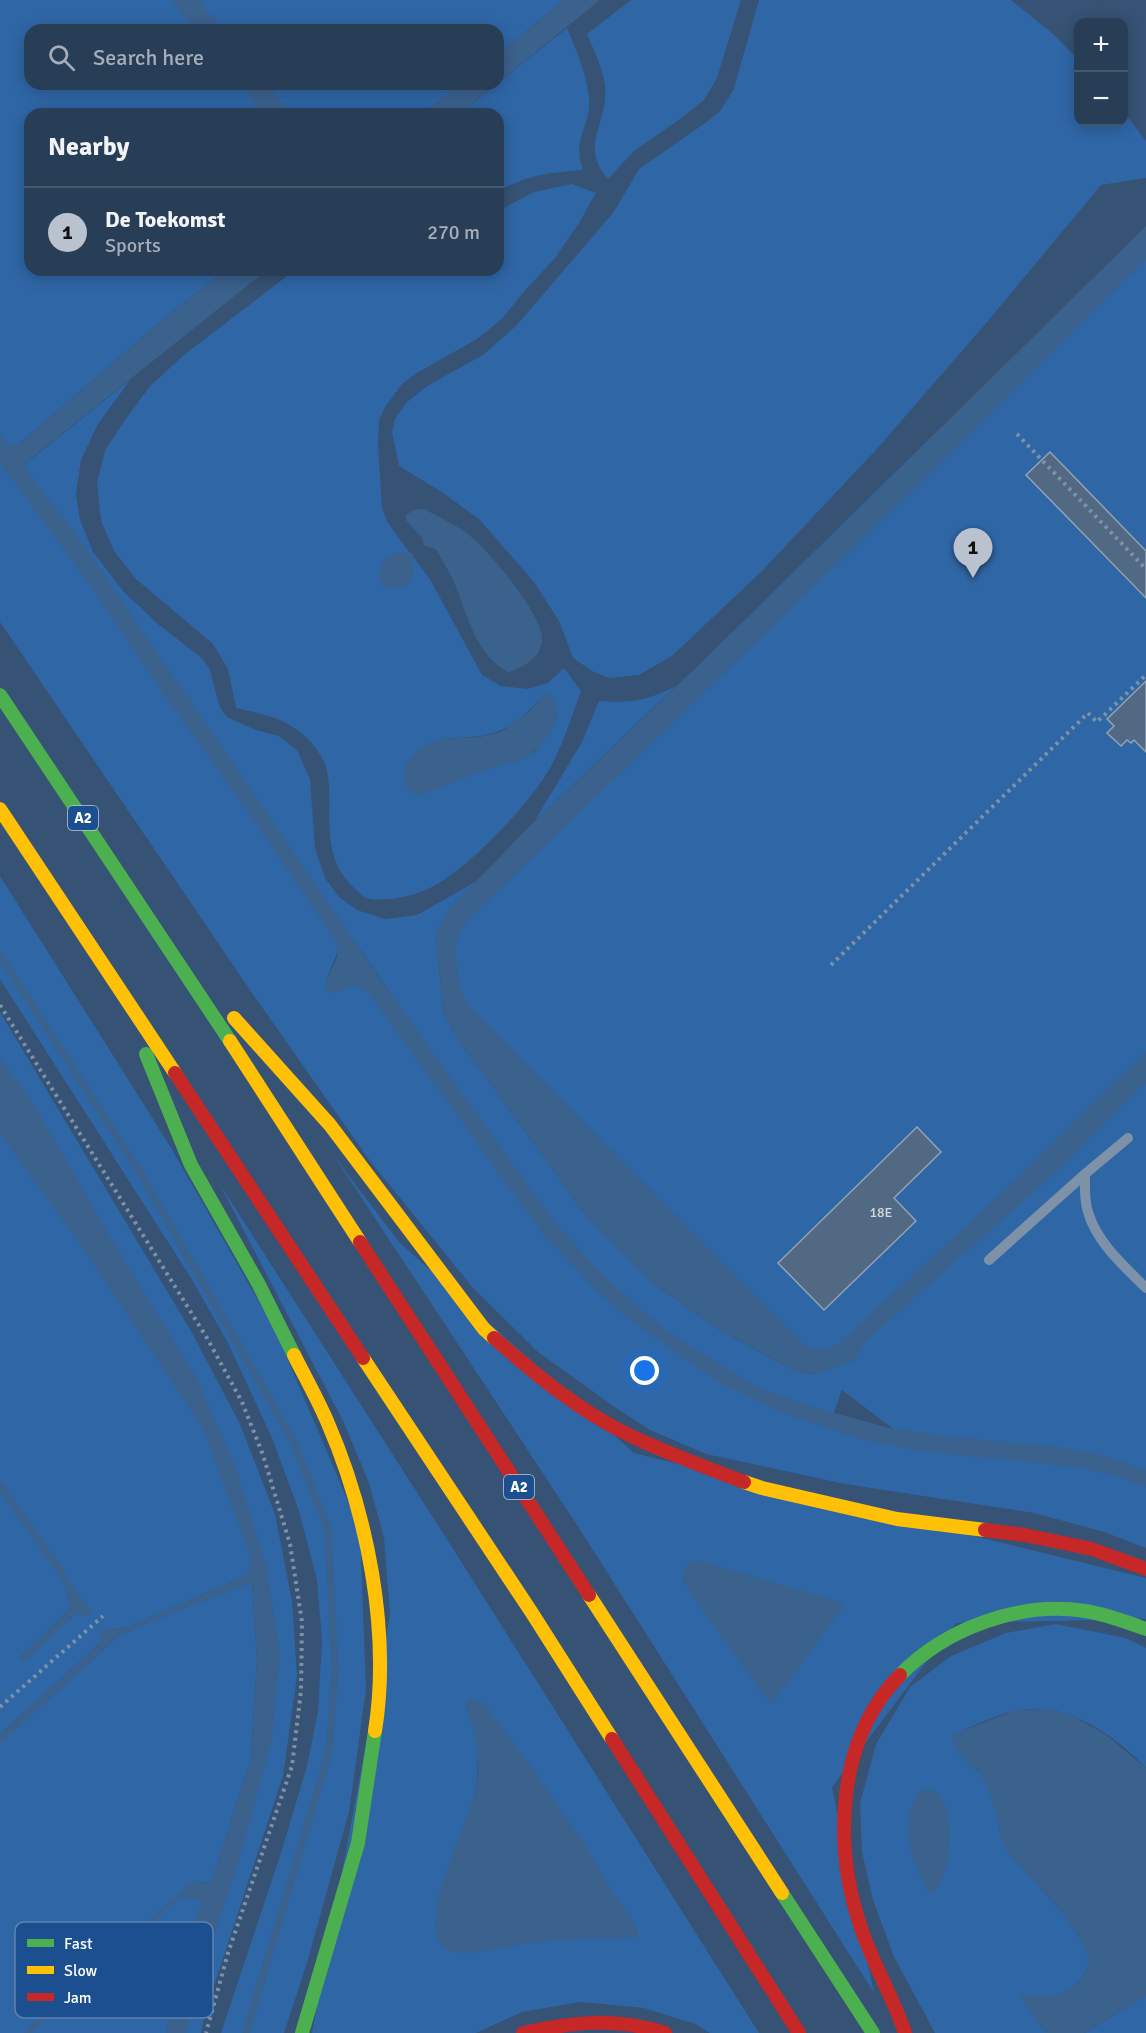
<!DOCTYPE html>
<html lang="en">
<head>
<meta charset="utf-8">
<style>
  body { margin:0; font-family:Signika,sans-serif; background:#344961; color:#f1f3f6 }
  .controls { position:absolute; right:18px; top:18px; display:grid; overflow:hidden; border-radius:12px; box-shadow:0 3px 15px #0003 }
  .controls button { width:54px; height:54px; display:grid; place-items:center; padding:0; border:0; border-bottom:2px solid #44576d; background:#283e57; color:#f1f3f6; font:30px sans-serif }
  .you { position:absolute; left:645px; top:1371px; width:21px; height:21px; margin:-15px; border:4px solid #fff; border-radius:50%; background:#1a73e8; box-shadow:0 0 0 9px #1a73e833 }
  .badge { display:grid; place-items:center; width:39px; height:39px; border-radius:50%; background:#b9c2ce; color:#111; font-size:20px; font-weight:700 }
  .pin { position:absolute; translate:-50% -50px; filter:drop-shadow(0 2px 3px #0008) }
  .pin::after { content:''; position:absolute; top:32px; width:21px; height:18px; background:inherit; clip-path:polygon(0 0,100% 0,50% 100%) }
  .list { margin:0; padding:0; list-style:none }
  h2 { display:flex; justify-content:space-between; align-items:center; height:78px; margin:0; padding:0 24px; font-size:26px }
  h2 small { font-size:20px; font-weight:400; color:#a5aeba }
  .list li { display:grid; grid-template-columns:39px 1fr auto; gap:18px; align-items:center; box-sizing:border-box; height:90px; padding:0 24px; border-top:2px solid #44576d }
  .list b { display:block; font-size:22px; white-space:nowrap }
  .list p { margin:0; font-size:20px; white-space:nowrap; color:#a5aeba }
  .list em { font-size:20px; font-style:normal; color:#a5aeba }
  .icon { flex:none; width:33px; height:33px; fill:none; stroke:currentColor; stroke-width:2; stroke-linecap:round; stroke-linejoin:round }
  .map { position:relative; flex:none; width:1146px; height:2033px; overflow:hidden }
  .search { position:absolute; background:#283e57; box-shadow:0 3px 15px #0003; left:24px; top:24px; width:480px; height:66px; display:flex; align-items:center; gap:15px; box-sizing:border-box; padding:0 21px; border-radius:18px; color:#a5aeba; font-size:22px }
  .panel { position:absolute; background:#283e57; box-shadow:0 3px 15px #0003; left:24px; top:108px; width:480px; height:168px; border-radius:18px }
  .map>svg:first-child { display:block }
</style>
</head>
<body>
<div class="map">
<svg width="1146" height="2033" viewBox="0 0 1146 2033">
  <rect width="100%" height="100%" fill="#365274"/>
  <path fill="#2f66a5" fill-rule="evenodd" d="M 0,0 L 564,0 L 498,54 L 498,30 L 30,30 L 30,84 L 460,84 L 423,114 L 30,114 L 30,270 L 225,270 L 166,317 L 18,445 L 13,446 L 0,457 Z
    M 631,0 L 741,0 L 717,78 L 704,100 L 680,119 L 634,151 L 608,179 C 578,145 609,123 605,87 C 603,68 594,51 587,34 Z
    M 759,0 L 1011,0 L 1053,34 L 1078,59 L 1078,122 L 1124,122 L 1124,112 L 1146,141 L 1146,178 L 1101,185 L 982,328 L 876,450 L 761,572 L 672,656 L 639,675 L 609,678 L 592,671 L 573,658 L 559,621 L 534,582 L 479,519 L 440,491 L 399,466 L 392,432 L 395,419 L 406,403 L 427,386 L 483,355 L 516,326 L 613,213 L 639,169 L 708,121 L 721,110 L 734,88 Z
    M 567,28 C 576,50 587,74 589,98 C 592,126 571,136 583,170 C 546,173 532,174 498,191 L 498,114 L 459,114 Z
    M 572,184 L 596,193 L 579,223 L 555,258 L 521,295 L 502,319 L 477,339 L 417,373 L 402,384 L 385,407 L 379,420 L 378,444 L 382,508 L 388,523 L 401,541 L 430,579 L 482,675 L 501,686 L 527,689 L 548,683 L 564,668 L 581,691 C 571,719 560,754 544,778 C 521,812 467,870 430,888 C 416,896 378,904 364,897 C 360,894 354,888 351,885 C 320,851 333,816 328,777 C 325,749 297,725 272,717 C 260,713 248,711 236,708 L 228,669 L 213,644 L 136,579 L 114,551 L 101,521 L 97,484 L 105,450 L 125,420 L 150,386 L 184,355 L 295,270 L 498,270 L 498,211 L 534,192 ZM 543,695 L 557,717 L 536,751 L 526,757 L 472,774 L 440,739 C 490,737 509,736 543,695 Z
    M 1146,241 L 1146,1478 L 1080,1462 L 1146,1483 L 1146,1548 L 1104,1532 L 1034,1513 L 845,1484 L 706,1454 L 650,1430 L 616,1408 L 538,1352 L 473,1288 L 370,1161 L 252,993 L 0,622 L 0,463 L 10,476 L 131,379 L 98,424 L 81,460 L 76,494 L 80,520 L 93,552 L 124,592 L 158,624 L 203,659 L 210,670 L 220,708 L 227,717 L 256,730 L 279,736 L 297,750 L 310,779 L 315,848 L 325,878 L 339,897 L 357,910 L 385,919 L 417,915 L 477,881 C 460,898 442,914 436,938 L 444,1015 L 460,1042 L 588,1218 L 653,1283 L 715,1327 L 749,1346 L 795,1371 L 813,1374 L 819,1373 L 795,1353 L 461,1016 L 441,981 L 440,946 L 452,915 ZM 355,942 L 393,997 L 377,1003 L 367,990 L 352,985 L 334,993 L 326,980 L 339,949 ZM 842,1390 L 901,1435 L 1042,1452 L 1074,1461 L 877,1435 L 830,1423 Z
    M 676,686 L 534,822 L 582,742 L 599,701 C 632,703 646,701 676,686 Z
    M 0,876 L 170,1146 L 275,1330 L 360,1529 L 366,1690 L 349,1812 L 307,1963 L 284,2033 L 221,2033 L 281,1853 L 307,1766 L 318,1711 L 322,1641 L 317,1580 L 299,1511 L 272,1438 L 229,1345 L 191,1278 L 0,979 Z
    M 0,1012 L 191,1331 L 240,1424 L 275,1514 L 292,1601 L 297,1676 L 283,1776 L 204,2017 L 201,2033 L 0,2033 L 0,1740 L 48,1700 L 119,1635 L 183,1608 L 252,1582 L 257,1658 L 251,1758 L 212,1882 L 192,1883 L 210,1894 L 265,1714 L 251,1558 L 248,1575 L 130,1626 L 110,1630 L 101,1642 L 0,1735 ZM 58,1574 L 88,1616 L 77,1612 L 23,1661 L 20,1657 L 71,1608 L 66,1587 Z
    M 334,1156 L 399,1242 L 634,1453 L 1146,1578 L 1146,1619 L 956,1623 L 832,1787 L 874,1993 L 577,1525 Z
    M 219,1183 L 450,1544 L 759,2033 L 710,2033 L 695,2024 L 644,2008 L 581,2002 L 522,2012 L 476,2033 L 312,2033 L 390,1615 L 384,1538 L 369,1483 L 344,1423 ZM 465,1704 L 613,1894 L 638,1935 C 601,1937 563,1939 526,1943 C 502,1946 478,1952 453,1952 L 471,1809 L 477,1784 L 478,1755 L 476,1732 Z
    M 1056,1624 L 1126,1638 L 1146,1648 L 1146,1768 C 1115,1735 1064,1699 1015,1711 C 995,1715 974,1726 955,1734 L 968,1763 L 982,1774 L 998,1814 L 1001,1838 L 1010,1854 L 1063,1913 L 1081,1940 L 1090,1960 C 1078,1998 1054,1999 1020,1995 L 1046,2033 L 935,2033 L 894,1957 L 873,1900 L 862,1852 L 860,1803 L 876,1744 L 910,1687 L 951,1656 L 1006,1633 Z
    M 1146,1995 L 1146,2033 L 1085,2033 Z"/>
  <path fill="#3b618d" d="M 171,0 L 199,0 L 223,30 L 196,30 Z
    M 564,0 L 600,0 L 498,83 L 498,54 Z
    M 240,84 L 267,84 L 291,114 L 264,114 Z
    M 460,84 L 496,84 L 459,114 L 423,114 Z
    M 1146,226 L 1146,259 L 853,549 L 472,916 L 458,935 L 455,952 L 459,983 L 466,1003 L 800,1341 C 813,1352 822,1352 837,1345 L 1006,1189 L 1146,1052 L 1146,1082 L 1052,1175 L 866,1341 L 853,1361 L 823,1372 L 813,1374 L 795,1371 L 715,1327 L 653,1283 L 588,1218 L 460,1042 L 444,1015 L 436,938 L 438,929 L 449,909 L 534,822 L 706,658 Z
    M 225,270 L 267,270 L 39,452 L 26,463 L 26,470 L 79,538 L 378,976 L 551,1217 L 583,1254 L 619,1290 L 668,1332 L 756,1387 L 806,1405 L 893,1429 L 950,1437 L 1060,1447 L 1105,1456 L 1146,1471 L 1146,1487 L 1116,1476 L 1078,1467 L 923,1451 L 861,1439 L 782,1413 L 720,1383 L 633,1322 L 597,1291 L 543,1234 L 367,991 L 352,985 L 335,993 L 329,993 L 325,984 C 329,971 342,957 337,943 L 244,806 L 167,699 L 93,589 L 0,463 L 0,434 L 7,445 L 18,445 L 166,317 Z
    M 425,509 C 438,517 453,523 465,532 C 485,545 545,617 542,640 C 541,658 523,668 508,672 C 475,655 467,613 454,582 C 449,570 441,560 436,549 L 425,546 L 423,543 L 423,539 L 406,520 L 406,515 L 413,510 Z
    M 393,553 L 411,553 L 414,556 C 412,561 413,565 413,571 C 413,587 396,593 383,585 L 379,574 L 383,560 Z
    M 547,693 C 571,708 545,748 526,757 C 509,765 490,767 473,774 C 454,781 437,791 416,795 L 404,784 L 406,763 L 420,748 L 440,739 L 479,737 L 501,732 L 530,711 L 543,695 Z
    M 0,1058 L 33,1103 L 119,1252 L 196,1377 L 236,1468 L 266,1565 L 280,1653 L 271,1743 L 235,1874 L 200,1974 L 186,2033 L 166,2033 L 170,2005 L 202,1901 L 182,1896 L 31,2033 L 25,2033 L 29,2027 L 191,1883 L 212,1882 L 251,1758 L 257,1658 L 252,1582 L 183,1608 L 119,1635 L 0,1744 L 0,1735 L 101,1642 L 100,1630 L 111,1630 L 130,1626 L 248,1575 L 251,1558 L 203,1429 L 75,1237 L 0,1134 Z
    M 702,1561 L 845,1604 L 771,1705 L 682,1581 L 687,1563 Z
    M 61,1572 L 92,1612 L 88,1617 L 77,1612 L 23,1662 L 20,1657 L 71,1608 L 66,1587 L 57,1574 Z
    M 470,1698 L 484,1704 L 533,1769 L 587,1848 L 611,1891 L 630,1916 L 638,1932 L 638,1937 C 601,1938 565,1939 528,1943 C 506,1946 472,1957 451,1951 C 405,1939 473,1816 477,1784 C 481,1755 475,1730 465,1704 Z
    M 1046,1709 L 1071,1715 L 1105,1734 L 1146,1768 L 1146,1995 L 1085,2033 L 1046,2033 L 1019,1994 C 1053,1999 1079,1998 1090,1960 L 1081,1940 L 1063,1913 L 1010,1854 L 1001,1838 L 997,1814 L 982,1774 L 968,1763 L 955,1748 L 952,1740 L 954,1734 L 1016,1710 Z
    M 929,1789 C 932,1790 935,1791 937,1793 C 956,1808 951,1871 937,1888 C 935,1890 932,1891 929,1893 C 912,1863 897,1822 920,1791 Z"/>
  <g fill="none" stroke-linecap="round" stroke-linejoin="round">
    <path stroke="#3b618d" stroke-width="7" d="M 0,956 L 139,1171 L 292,1439 L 328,1528 L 335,1670 L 329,1752 L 246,2033
      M 0,1486 L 61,1572"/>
  </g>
  <path fill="#526984" stroke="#92a2b6" stroke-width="1.5" d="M 1050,452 L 1146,551 L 1146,598 L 1026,475 Z
    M 1146,681 L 1146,752 L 1134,740 L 1131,743 L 1127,740 L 1121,746 L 1107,733 L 1114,726 L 1107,719 Z
    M 917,1127 L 941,1152 L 894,1198 L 916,1221 L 824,1310 L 778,1263 Z"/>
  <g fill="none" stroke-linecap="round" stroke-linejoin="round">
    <path stroke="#7d92a8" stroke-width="4" stroke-dasharray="3 4.5" stroke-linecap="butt" d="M 1017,434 L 1146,569
      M 831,965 L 1088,713 L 1097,722 L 1146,675
      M 0,1005 L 207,1338 L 242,1402 L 263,1455 L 290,1544 L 302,1622 L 301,1691 L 292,1766 L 228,1953 L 206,2033
      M 0,1707 L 103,1616"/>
    <path stroke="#7d92a8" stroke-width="10" d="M 1085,1174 L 1128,1138
      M 989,1260 L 1085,1174 C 1085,1186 1084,1201 1088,1212 C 1097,1243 1124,1266 1146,1288"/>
    <path stroke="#4caf50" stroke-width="14" d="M 0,695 L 230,1041
      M 146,1054 L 191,1165 L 258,1283 L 294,1355
      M 900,1675 C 946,1628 1020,1601 1085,1611 C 1106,1614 1126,1622 1146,1629
      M 782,1893 L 873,2033
      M 302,2033 L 358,1843 L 375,1731"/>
    <path stroke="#ffc107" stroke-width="14" d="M 0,809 L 175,1073
      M 234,1018 L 330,1125 L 484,1329 L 494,1338
      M 230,1041 L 360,1242
      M 294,1355 C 305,1377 317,1398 327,1421 C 367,1513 391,1631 375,1731
      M 363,1358 L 532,1613 L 612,1739
      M 744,1482 L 762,1488 L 897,1519 L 985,1530
      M 589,1595 L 782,1893"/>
    <path stroke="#c62828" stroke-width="14" d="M 175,1073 L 363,1358
      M 360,1242 L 589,1595
      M 494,1338 C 535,1374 579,1411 629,1435 C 666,1453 705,1467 744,1482
      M 985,1530 L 1025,1535 L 1092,1549 L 1146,1569
      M 900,1675 C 836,1740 833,1846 861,1928 C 873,1964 893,1997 905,2033
      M 612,1739 L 799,2033
      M 523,2033 C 571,2022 617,2017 665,2033"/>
  </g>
  <g text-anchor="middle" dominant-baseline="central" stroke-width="4.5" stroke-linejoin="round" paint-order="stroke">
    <g font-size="14" fill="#d4dae0">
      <text x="881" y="1212">18E</text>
    </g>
    <g fill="#1b4f8f" stroke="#bbcadd" stroke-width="1.5">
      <rect x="68" y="806" width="30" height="24" rx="4.5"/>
      <rect x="504" y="1475" width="30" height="24" rx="4.5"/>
    </g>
    <g font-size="15" font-weight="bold" fill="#fff">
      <text x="83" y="818">A2</text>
      <text x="519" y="1487">A2</text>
    </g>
  </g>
  <rect x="15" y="1922" width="198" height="96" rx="9" fill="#1b4f8f" stroke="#5f84b1" stroke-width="1.5"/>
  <rect x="27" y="1939" width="27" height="8" fill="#4caf50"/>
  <rect x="27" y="1966" width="27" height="8" fill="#ffc107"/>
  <rect x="27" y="1993" width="27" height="8" fill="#c62828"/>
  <g font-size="16" fill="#fff">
    <text x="64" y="1949">Fast</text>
    <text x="64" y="1976">Slow</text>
    <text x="64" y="2003">Jam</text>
  </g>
</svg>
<div class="controls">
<button>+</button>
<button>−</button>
</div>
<div class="you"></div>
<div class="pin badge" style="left:973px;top:578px">1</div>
<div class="search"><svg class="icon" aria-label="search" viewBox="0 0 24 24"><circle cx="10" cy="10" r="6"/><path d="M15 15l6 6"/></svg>Search here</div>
<section class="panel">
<h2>Nearby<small></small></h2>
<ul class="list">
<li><span class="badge">1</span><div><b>De Toekomst</b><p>Sports</p></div><em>270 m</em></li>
</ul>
</section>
</div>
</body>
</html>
